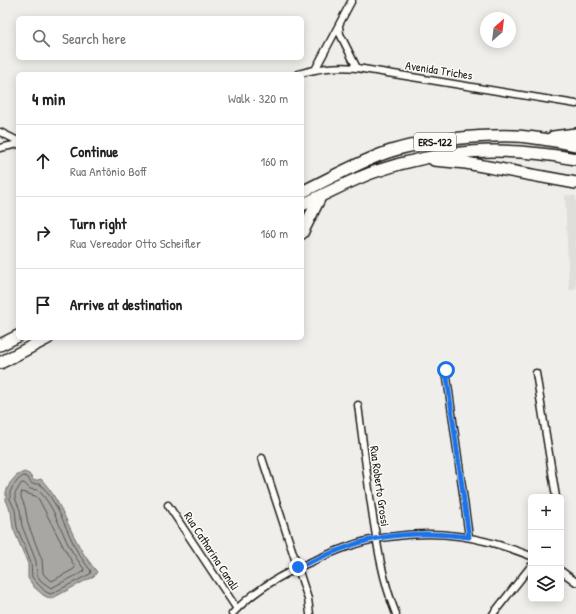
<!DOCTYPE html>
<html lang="en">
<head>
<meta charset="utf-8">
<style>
  body { margin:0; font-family:"Patrick Hand",sans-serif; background:#f6f6f6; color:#202124 }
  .controls { position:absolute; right:12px; bottom:12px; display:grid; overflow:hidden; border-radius:6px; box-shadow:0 2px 10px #0003 }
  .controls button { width:36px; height:36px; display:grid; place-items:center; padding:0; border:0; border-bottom:1px solid #e0e0e0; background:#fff; color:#202124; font:20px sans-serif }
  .compass { position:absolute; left:480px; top:12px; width:36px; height:36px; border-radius:50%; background:#fff; box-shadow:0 2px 10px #0003; rotate:28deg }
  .stop { position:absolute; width:12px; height:12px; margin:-9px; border:3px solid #1a73e8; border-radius:50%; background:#fff }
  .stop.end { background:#1a73e8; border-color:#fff; box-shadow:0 1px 4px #0008 }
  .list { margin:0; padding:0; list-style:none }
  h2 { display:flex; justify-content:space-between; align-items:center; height:52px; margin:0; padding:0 16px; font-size:17px }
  h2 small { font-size:13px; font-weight:400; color:#757577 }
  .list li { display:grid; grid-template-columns:26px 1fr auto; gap:12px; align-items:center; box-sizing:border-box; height:72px; padding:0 16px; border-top:1px solid #e0e0e0 }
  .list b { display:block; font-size:15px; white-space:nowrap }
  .list p { margin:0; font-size:13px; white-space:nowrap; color:#757577 }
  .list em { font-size:13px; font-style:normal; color:#757577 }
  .icon { flex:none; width:22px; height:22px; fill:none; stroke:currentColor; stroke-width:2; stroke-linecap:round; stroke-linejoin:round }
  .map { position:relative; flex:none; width:576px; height:614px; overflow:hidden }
  .search { position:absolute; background:#fff; box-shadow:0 2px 10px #0003; left:16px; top:16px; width:288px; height:44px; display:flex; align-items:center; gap:10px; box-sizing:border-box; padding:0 14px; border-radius:6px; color:#757577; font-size:15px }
  .panel { position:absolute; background:#fff; box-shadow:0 2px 10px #0003; left:16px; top:72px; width:288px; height:268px; border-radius:6px }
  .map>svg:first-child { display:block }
</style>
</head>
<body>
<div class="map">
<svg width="576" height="614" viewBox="0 0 576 614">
  <rect width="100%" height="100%" fill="#f0eeea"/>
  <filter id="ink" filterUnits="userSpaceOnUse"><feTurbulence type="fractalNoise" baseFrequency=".025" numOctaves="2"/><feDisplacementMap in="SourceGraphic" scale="8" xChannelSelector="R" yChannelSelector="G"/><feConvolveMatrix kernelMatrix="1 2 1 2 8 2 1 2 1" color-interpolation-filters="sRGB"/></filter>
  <g filter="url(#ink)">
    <path fill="#e0deda" d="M 565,195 L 576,196 L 576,289 L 569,290 Z"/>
    <path fill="#a8a7a3" stroke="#706f6d" d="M 24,472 L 29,474 L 34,481 L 41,479 C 59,498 66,522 78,544 C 83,554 90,563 97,572 L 94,576 L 51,599 L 43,595 L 34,587 L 28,578 L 28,564 L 13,528 L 11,512 L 6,500 L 6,492 L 10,483 L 16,476 Z"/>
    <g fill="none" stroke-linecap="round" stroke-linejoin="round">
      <path stroke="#545452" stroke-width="1" d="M 24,476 L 27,477 L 32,484 L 40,484 C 56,500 64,524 74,545 C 78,554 85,563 91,571 L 90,574 L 51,594 L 46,592 L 38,584 L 32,577 L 31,563 L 17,527 L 15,510 L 10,499 L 10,492 L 13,486 L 19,479 Z
        M 22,483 L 24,483 L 30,489 L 38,490 C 54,505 60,529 70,548 C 74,555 79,562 84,569 L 83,572 L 51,588 L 41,581 L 37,575 L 36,561 L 22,526 L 20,510 L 15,498 L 15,494 Z
        M 22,492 L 35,496 L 38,498 C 51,521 61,545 75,567 L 74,569 L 52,581 L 46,577 L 43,573 L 42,560 L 28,524 L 25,507 L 21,497 Z"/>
      <g stroke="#1c1c1c" stroke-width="9">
        <path id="street" d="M 339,26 L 340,34 L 357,68
          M 316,68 L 352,0
          M 298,74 C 319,68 335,66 357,68 L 576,104
          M 0,132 L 18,141
          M 0,148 L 18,144
          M 446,370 L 469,537
          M 536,373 L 556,497
          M 358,405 C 362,436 366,467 370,497 C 376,537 381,577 396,614
          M 262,458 L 308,599 L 310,614
          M 168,505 L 237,609
          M 561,571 L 576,582
          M 232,614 C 254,590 284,573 313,561 C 325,556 337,550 350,546 C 362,541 375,539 388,537 C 441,529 482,537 531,556
          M 493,614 L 531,566"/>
      </g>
      <g stroke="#1c1c1c" stroke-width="14">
        <path id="highway" d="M 553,137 L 576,134
          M 434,160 L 466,163 L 576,183
          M 302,192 C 331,178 360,161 391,151 C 426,140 479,135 515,136 C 536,137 556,141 576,145
          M 302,205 C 326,194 349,181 374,172 C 443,148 505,146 576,159
          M 302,233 L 320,197
          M 0,345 L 18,336
          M 0,363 L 48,338"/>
      </g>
      <use href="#street" stroke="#fdfcf7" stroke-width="6"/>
      <use href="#highway" stroke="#fdfcf7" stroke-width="11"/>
    </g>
  </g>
  <g fill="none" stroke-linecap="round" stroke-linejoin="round" filter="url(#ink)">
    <path stroke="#1a73e8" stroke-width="5" d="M 298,567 C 315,560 332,552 350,546 C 388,532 429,532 469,537 L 446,370"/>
  </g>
  <g text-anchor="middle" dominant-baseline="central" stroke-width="3" stroke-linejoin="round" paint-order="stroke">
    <rect fill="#fdfcf7" stroke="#605f5e" stroke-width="1" x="414" y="133" width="42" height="18" rx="3"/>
    <g font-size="11" font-weight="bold" fill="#1c1c1c">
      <text x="435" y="142">ERS-122</text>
    </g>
    <g font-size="12" fill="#1c1c1c" stroke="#fdfcf7">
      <text transform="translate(439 70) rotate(9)">Avenida Triches</text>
      <text transform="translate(380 486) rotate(82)">Rua Roberto Grossi</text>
      <text transform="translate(212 551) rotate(57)">Rua Catharina Canali</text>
    </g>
  </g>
</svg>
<div class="controls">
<button>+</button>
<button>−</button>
<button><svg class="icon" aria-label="layers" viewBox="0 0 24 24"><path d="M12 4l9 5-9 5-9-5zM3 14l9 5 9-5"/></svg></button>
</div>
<svg class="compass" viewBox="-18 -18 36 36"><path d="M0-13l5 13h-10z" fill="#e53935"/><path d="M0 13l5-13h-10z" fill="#757577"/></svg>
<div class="stop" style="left:446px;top:370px"></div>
<div class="stop end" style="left:298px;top:567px"></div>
<div class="search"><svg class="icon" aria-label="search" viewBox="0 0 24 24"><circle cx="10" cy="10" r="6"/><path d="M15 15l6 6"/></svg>Search here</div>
<section class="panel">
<h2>4 min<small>Walk · 320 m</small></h2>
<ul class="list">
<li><svg class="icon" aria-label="ahead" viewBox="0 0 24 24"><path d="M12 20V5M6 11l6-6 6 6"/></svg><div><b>Continue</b><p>Rua Antônio Boff</p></div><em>160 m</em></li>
<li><svg class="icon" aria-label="right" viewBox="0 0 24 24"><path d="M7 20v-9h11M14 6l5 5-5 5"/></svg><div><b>Turn right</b><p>Rua Vereador Otto Scheifler</p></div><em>160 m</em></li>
<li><svg class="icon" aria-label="arrive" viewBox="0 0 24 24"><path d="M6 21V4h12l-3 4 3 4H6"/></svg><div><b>Arrive at destination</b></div></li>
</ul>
</section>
</div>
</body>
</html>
